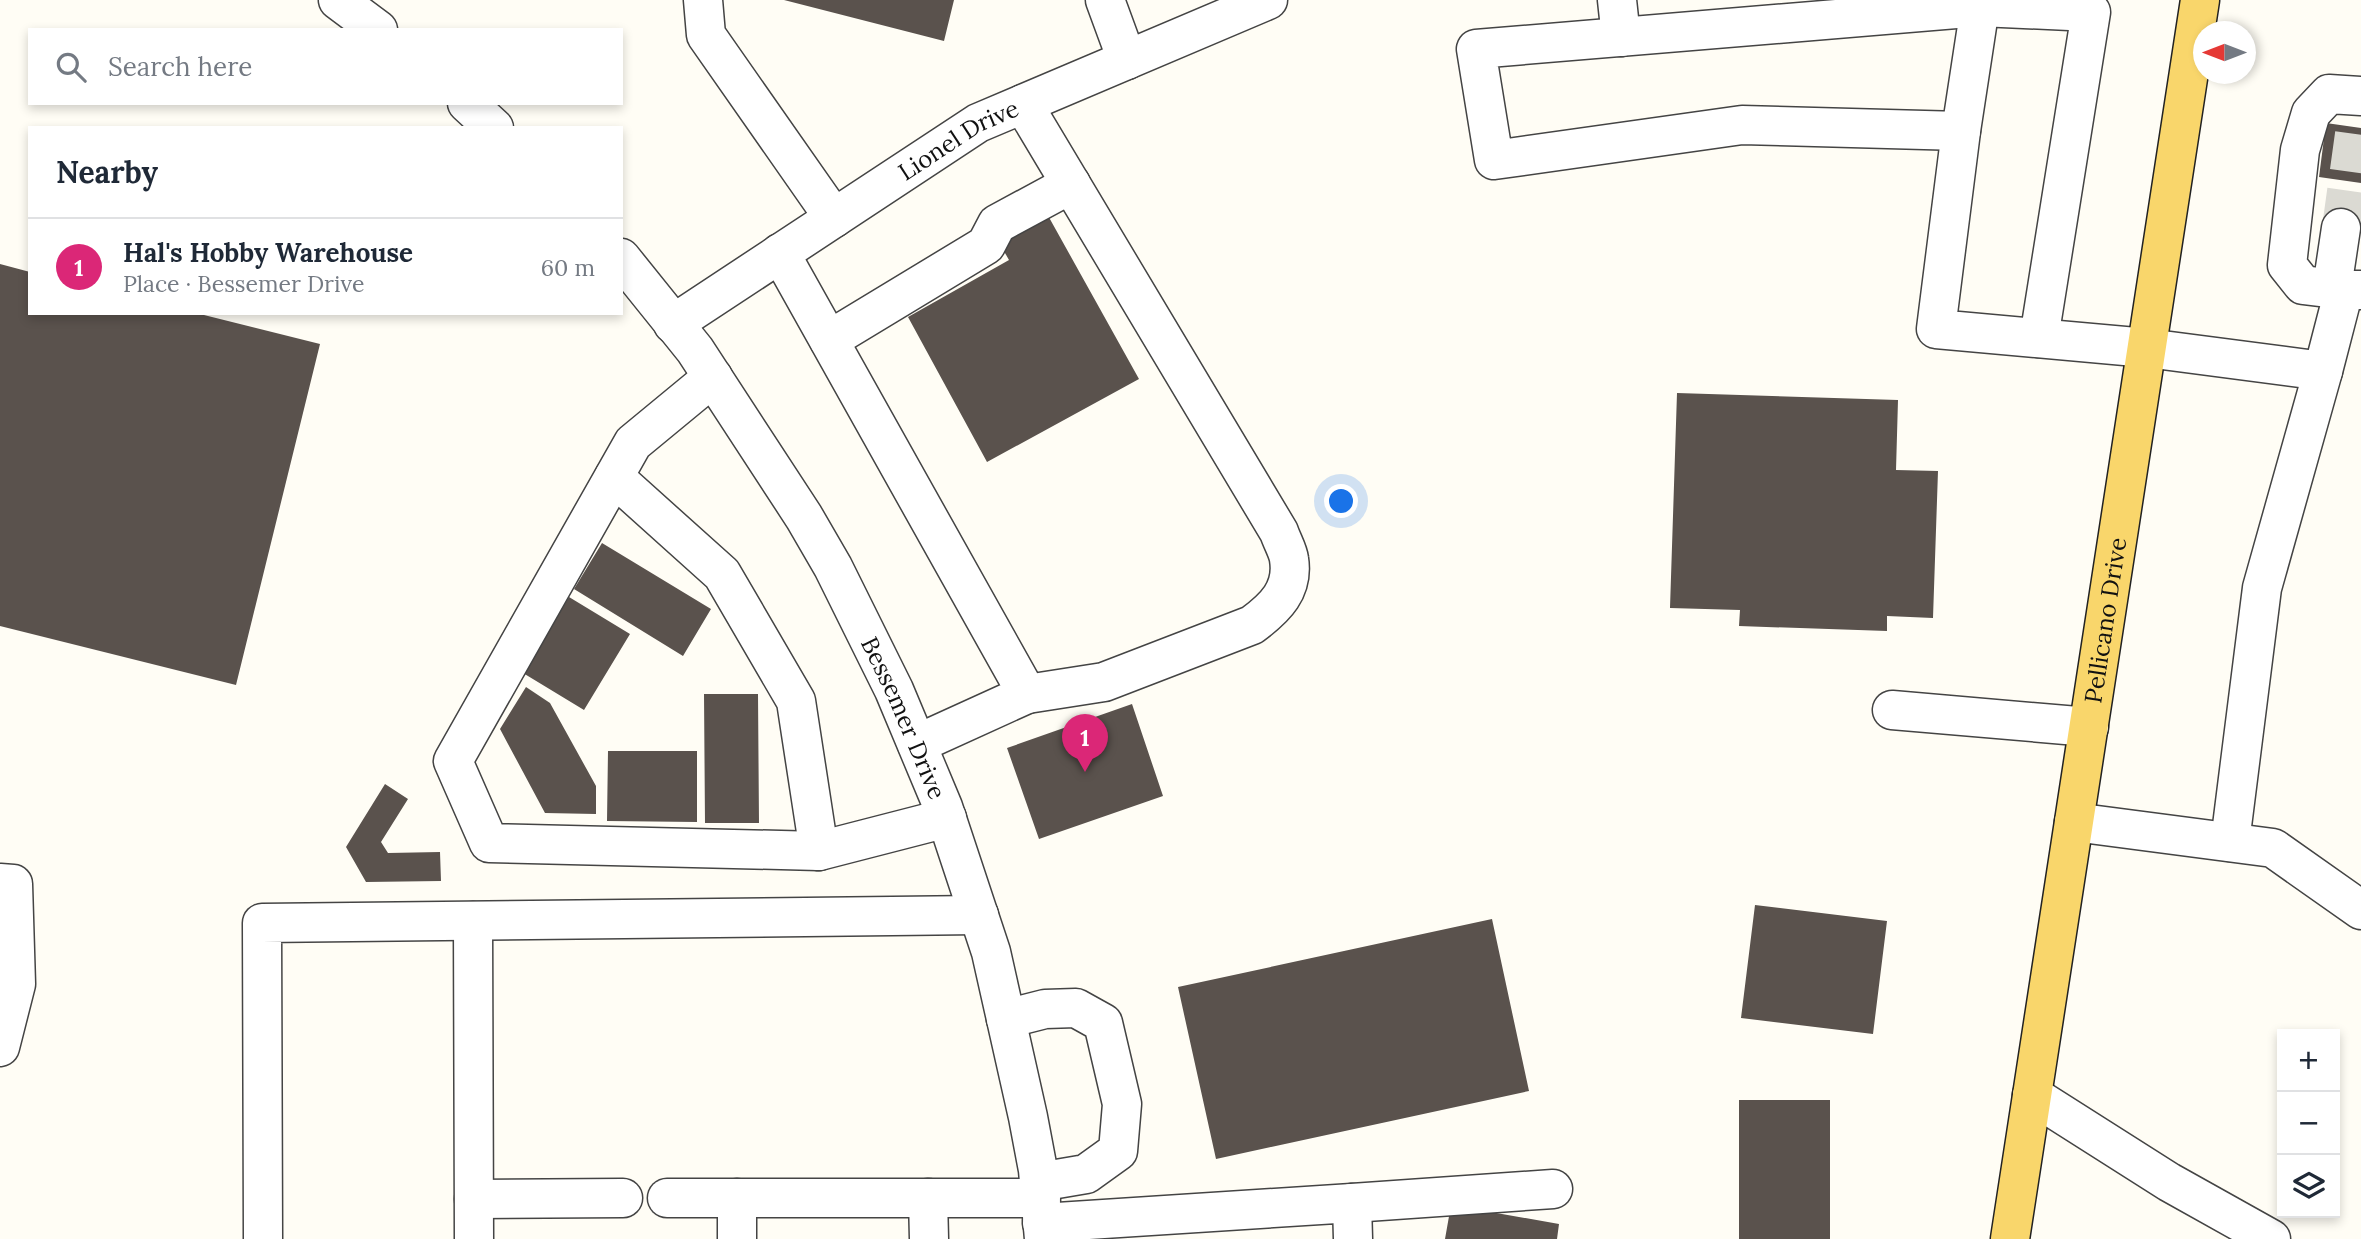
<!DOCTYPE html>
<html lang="en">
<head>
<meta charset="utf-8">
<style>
  body { margin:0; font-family:Lora,serif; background:#f2f2f3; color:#1f2937 }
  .controls { position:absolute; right:21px; bottom:21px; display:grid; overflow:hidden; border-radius:0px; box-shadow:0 4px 10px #0003 }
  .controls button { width:63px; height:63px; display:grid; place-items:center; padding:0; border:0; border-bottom:2px solid #e0e1e3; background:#fff; color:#1f2937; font:35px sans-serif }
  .compass { position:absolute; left:2193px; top:21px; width:63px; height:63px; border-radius:50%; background:#fff; box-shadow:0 4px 10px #0003; rotate:270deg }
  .you { position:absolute; left:1342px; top:502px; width:24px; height:24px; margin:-18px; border:5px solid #fff; border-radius:50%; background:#1a73e8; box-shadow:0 0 0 10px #1a73e833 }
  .badge { display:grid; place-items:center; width:46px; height:46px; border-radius:50%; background:#db2777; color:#fff; font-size:23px; font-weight:700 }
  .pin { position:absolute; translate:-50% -58px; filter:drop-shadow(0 2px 4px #0008) }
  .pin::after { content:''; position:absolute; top:37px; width:24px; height:21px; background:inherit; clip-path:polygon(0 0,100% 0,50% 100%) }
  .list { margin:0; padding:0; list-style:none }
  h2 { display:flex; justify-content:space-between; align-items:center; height:91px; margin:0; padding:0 28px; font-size:30px }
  h2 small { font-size:23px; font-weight:400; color:#747a83 }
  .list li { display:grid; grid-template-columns:46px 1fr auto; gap:21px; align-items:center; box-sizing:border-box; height:98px; padding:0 28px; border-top:2px solid #e0e1e3 }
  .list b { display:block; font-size:26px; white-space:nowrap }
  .list p { margin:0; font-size:23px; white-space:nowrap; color:#747a83 }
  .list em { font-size:23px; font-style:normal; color:#747a83 }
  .icon { flex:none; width:38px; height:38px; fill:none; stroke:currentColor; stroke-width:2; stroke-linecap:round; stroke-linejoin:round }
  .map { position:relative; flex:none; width:2361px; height:1239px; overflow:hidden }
  .search { position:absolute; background:#fff; box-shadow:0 4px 10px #0003; left:28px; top:28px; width:595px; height:77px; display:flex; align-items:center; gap:18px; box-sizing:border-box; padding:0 24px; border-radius:0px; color:#747a83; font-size:26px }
  .panel { position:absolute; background:#fff; box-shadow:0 4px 10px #0003; left:28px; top:126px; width:595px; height:189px; border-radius:0px }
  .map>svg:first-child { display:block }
</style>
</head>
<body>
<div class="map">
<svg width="2361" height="1239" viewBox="0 0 2361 1239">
  <rect width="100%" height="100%" fill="#fffdf5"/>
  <path fill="#5a524d" d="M 784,0 L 954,0 L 944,41 Z
    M 2326,123 L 2361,128 L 2361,183 L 2319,177 Z
    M 1046,212 L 1139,379 L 987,462 L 908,317 L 1009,260 L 997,239 Z
    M 0,264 L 30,272 L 30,313 L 196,313 L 320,344 L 236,685 L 0,626 Z
    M 1677,393 L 1898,400 L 1896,470 L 1938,471 L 1933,618 L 1887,616 L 1887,631 L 1739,626 L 1740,610 L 1670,608 Z
    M 602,543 L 711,609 L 683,656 L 574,589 Z
    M 569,597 L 630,634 L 584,710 L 523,673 Z
    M 526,687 L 550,703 L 596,786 L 596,814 L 545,813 L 500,729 Z
    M 704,694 L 758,694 L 759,823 L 705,823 Z
    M 1132,704 L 1163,796 L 1039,839 L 1007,748 Z
    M 608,751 L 697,751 L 697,822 L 607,821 Z
    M 385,784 L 408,799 L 381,842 L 388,853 L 440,852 L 441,881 L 366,882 L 346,847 Z
    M 1755,905 L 1887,921 L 1873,1034 L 1741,1018 Z
    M 1492,919 L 1529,1091 L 1216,1159 L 1178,987 Z
    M 1739,1100 L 1830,1100 L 1830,1239 L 1739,1239 Z
    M 1451,1205 L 1559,1224 L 1557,1239 L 1445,1239 Z"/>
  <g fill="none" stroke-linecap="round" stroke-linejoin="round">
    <path stroke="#dbdad3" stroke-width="38" stroke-dasharray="38 19" stroke-linecap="butt" d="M 2341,228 L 2355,127"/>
    <g stroke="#444" stroke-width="41">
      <g id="minor">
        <path d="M 338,0 L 378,30"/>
        <path d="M 703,0 L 706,35 L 834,218"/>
        <path d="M 1105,0 L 1127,60"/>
        <path d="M 1617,0 L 1621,37"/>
        <path d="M 1981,0 L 1961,131 L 1936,329 L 2147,348 L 2323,371 L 2344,290 L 2361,290"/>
        <path d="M 467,103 L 494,128"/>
        <path d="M 1023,104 L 1279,532 C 1282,541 1288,551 1289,559 C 1294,590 1275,608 1252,625 L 1104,682 L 1027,694"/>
        <path d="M 1961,131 L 1742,125 L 1494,160 L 1476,49 L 1980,7 L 2091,12 L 2039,338"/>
        <path d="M 780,253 L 1027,694 L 917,744"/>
        <path id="s1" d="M 621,258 L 695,350 L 804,517 L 833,567 L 894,690 L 943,807 L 991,952 L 1028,1117 L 1038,1170 L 1044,1239"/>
        <path d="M 2332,288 L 2341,228"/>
        <path d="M 2344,290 L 2303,285 L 2287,265 L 2300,150 L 2311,113 L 2329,94 L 2361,96"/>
        <path id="s2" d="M 673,324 L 978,123 L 1268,0"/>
        <path d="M 829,340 L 986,245 L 997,224 L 1071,184"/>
        <path d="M 713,377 L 633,443 L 453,761 L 489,843 L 819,851 L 947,818"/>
        <path d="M 614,477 L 722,574 L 796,701 L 819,851"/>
        <path d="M 1892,710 L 2089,727"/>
        <path d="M 2074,822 L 2273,848 L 2361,910"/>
        <path d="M 2230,842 L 2262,588 L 2323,371"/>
        <path d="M 0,883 L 13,884 L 16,984 L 0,1047"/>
        <path d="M 473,921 L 474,1239"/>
        <path d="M 1006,1019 L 1045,1009 L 1076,1008 L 1103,1023 L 1122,1104 L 1118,1151 L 1086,1174 L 1039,1182"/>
        <path d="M 2032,1095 L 2169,1182 L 2271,1239"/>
        <path d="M 667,1198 L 1041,1198"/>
        <path d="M 737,1198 L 737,1239"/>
        <path d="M 928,1198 L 929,1239"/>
        <path d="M 474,1199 L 623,1198"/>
        <path d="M 1352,1203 L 1553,1189"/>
        <path d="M 1042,1223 L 1352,1203 L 1353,1239"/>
        <path d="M 263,1239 L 262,923 L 979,915"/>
      </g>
    </g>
    <g stroke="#222" stroke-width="41">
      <g id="major">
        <path id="s3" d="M 2010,1239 L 2200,0"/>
      </g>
    </g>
    <use href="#minor" stroke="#fff" stroke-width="38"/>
    <use href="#major" stroke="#f9d66b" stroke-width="38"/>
  </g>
  <g text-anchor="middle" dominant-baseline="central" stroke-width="7" stroke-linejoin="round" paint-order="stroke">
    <g font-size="24" fill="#111" stroke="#fff">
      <text stroke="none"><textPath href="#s2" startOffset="340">Lionel Drive</textPath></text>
      <text stroke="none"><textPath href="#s3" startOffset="626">Pellicano Drive</textPath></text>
      <text stroke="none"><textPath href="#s1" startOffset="542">Bessemer Drive</textPath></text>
    </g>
  </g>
</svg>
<div class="controls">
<button>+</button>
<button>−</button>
<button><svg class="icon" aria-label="layers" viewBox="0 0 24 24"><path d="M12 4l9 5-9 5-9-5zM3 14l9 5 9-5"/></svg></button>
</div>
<svg class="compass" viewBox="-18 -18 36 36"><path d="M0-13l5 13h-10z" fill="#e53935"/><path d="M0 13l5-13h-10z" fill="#747a83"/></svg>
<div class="you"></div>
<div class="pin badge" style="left:1085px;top:772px">1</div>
<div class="search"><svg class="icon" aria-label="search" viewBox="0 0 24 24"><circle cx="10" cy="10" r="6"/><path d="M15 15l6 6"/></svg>Search here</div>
<section class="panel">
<h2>Nearby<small></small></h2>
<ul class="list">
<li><span class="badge">1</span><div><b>Hal's Hobby Warehouse</b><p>Place · Bessemer Drive</p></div><em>60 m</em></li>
</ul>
</section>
</div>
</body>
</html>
